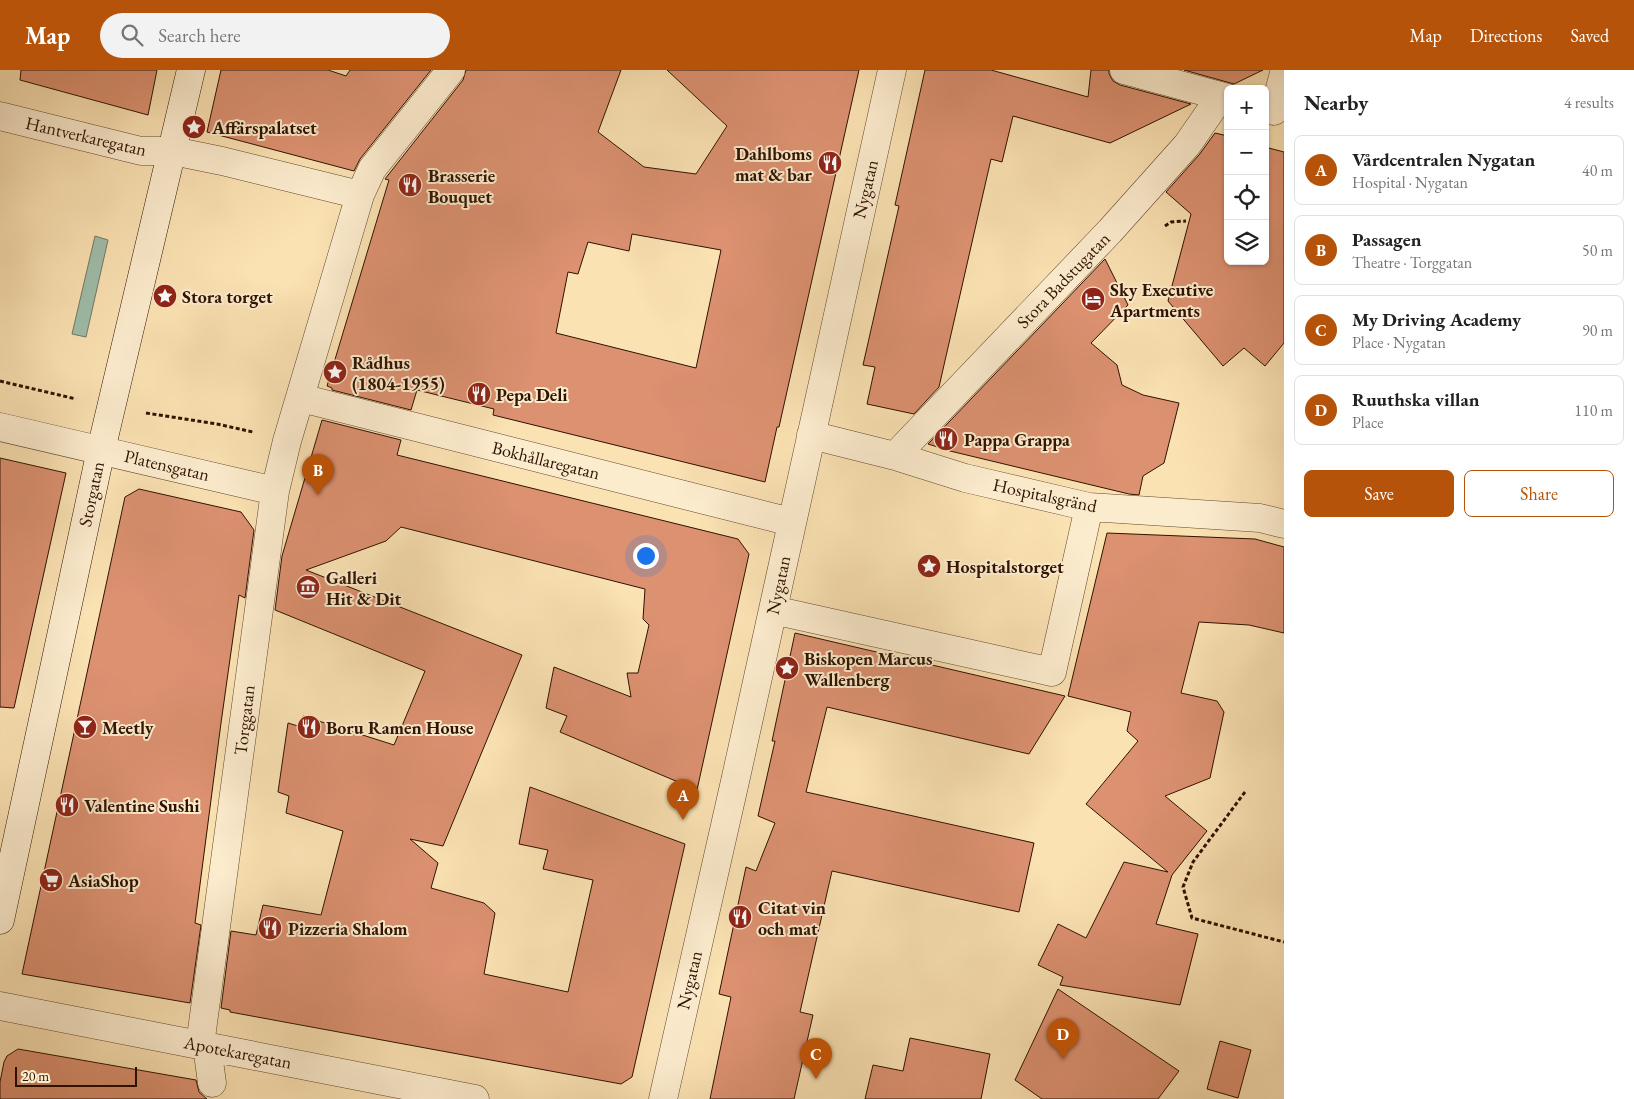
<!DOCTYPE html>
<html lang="en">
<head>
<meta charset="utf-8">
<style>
  body { margin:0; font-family:"EB Garamond",serif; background:#f2f2f2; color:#222 }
  .controls { position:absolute; right:15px; top:15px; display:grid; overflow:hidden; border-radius:8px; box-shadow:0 1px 4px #0004 }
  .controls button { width:45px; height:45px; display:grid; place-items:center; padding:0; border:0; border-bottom:1px solid #e0e0e0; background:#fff; color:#222; font:25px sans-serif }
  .scale { position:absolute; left:15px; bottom:12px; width:122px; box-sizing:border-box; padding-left:5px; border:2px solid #2f1200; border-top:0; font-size:14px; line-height:18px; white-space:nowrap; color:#2f1200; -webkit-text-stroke:4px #fcecce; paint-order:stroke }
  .you { position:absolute; left:645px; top:485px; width:18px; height:18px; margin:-12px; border:4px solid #fff; border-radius:50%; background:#1a73e8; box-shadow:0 0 0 8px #1a73e833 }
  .badge { display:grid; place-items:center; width:32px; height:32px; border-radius:50%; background:#b45309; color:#fff; font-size:16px; font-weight:700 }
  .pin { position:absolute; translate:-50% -41px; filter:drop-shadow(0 1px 2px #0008) }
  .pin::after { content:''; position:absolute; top:26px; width:18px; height:15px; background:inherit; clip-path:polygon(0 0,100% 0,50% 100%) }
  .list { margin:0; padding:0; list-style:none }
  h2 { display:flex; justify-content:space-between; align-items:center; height:65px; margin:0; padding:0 20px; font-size:21px }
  h2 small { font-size:16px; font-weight:400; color:#767676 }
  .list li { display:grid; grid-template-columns:32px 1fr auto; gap:15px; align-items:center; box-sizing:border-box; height:70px; margin:0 10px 10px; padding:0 10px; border:1px solid #e0e0e0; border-radius:8px }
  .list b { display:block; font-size:19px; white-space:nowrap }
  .list p { margin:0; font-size:16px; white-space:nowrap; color:#767676 }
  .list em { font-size:16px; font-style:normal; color:#767676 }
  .actions { display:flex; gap:10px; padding:15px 20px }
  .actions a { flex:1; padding:11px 0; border:1px solid #b45309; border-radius:8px; text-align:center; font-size:18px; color:#b45309 }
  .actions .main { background:#b45309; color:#fff }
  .icon { flex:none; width:28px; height:28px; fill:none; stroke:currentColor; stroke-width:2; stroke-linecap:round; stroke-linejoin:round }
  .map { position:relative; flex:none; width:1284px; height:1029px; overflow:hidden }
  header { display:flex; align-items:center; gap:30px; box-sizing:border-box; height:70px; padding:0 25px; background:#b45309; color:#fff }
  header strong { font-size:24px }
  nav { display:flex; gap:28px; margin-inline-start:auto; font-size:18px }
  .search { width:350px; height:45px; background:#f2f2f2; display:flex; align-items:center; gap:12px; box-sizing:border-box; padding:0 18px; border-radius:28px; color:#767676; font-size:19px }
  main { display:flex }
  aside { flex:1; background:#fff }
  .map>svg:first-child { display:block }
</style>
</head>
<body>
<header>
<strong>Map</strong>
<div class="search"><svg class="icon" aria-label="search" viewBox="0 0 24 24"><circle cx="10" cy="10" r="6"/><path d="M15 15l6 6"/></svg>Search here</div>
<nav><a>Map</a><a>Directions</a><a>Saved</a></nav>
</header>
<main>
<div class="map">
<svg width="1284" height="1029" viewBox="0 0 1284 1029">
  <rect width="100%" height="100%" fill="#fbe2b3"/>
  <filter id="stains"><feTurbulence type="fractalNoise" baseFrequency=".004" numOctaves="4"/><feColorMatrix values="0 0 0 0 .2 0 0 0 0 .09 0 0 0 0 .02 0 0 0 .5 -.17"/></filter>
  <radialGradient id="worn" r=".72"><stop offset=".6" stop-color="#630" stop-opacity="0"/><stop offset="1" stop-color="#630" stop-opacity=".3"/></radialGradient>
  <path fill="#9fbeab" stroke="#727967" d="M 95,166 L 108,170 L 86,267 L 72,264 Z"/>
  <path fill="#dc9171" stroke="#2f1200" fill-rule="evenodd" d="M 21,0 L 157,0 L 148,45 L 20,10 Z
    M 221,0 L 328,0 L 346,6 L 350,0 L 431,0 L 360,89 L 354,101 L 207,62 Z
    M 466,0 L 621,0 L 598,62 L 644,97 L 696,104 L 727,56 L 667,0 L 859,0 L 779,357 L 777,357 L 765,412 L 493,345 L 494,339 L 417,320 L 411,340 L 332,320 L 332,318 L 327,316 L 389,110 L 385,109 L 463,10 ZM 632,164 L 721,180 L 696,298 L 556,263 L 568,202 L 578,204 L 588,172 L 629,181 Z
    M 925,0 L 991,0 L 1088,27 L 1091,0 L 1109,0 L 1109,4 L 1113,11 L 1120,15 L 1191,34 L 1110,73 L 1013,46 L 1002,92 L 991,89 L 939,317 L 914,344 L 867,334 L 875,297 L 863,295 L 899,136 L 895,135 Z
    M 1184,0 L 1263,0 L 1234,14 Z
    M 1215,63 L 1228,66 L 1228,191 L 1265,191 L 1265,77 L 1284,82 L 1284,273 L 1265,296 L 1244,278 L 1223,296 L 1168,231 L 1191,144 L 1166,122 L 1199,85 Z
    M 1105,189 L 1128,235 L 1091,273 L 1117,295 L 1122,315 L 1143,325 L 1179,333 L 1164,393 L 1143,406 L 1139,425 L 1129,424 L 950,381 L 928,374 Z
    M 322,350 L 401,370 L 397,385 L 738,469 L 749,484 L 697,720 L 560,662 L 567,646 L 546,638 L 554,597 L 631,627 L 627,603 L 638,603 L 649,555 L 643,549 L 645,519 L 401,457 L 386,471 L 306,500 L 522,585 L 443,776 L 410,769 L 438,793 L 431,818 L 484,833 L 495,843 L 484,904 L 568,922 L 593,810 L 543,799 L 548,780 L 519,774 L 530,717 L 685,774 L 632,1007 L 621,1014 L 230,942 L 230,940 L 221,938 L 231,861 L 256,865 L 263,835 L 321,845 L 343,761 L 286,743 L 289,726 L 278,722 L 288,653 L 298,656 L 303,646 L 394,675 L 425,601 L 275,540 L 282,486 Z
    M 0,388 L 66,403 L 14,638 L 0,637 Z
    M 139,419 L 241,442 L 254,460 L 245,528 L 239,525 L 221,653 L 195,853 L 201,855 L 190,933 L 22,904 L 125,427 Z
    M 1107,463 L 1255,469 L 1284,477 L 1284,563 L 1249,555 L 1199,552 L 1181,623 L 1217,631 L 1224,642 L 1210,708 L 1165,726 L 1207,761 L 1172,805 L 1156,854 L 1198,864 L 1180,935 L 1060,915 L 1063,907 L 1038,895 L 1058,854 L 1086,868 L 1124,792 L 1168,802 L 1086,734 L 1138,671 L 1127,661 L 1131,642 L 1068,626 Z
    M 795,563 L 1065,626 L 1029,684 L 827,637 L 806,722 L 1034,773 L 1019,842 L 832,801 L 800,942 L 813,945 L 794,1029 L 710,1029 L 731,927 L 719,924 L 746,797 L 756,801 L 775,753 L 758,746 L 775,671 L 772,671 Z
    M 1058,919 L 1179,1001 L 1158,1029 L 1042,1029 L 1015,1010 Z
    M 910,968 L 990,984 L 981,1029 L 865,1029 L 873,995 L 903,1001 Z
    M 1220,971 L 1251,980 L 1238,1028 L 1207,1019 Z
    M 18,979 L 196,1010 L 199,1022 L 207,1029 L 0,1029 L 0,1012 L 4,992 L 7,986 Z"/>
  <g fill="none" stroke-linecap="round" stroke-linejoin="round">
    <g stroke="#62462d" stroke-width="29">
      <path id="street" d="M 1124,0 L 1228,28
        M 1274,41 L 1284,3
        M 0,46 L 141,81 L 173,81 L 222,91 L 360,125
        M 301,328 L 791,452
        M 0,357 L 275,421
        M 811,365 L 895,386 L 965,408 L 1089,437 L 1260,448 L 1284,454
        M 895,386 L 1110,161 L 1187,75 L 1221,26
        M 773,540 L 1052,602 L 1089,437
        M 0,936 L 475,1029
        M 200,975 L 275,421 L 287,371 L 360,125 L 372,99 L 451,0
        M 207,976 L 212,1013
        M 663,1029 L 736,707 L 892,0"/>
    </g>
    <g stroke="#2f1200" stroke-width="29">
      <path id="secondary" d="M 0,850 L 101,380 L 191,0"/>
    </g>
    <path stroke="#2f1200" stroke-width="3" stroke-dasharray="4 2.5" stroke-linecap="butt" d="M 1165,156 L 1171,152 L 1186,151
      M 0,311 L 76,329
      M 146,343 L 217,354 L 253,362
      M 1245,722 L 1193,792 L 1183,817 L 1192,848 L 1284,872"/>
    <use href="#street" stroke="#fcecce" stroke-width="28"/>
    <use href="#secondary" stroke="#fcecce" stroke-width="28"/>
  </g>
  <defs>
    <g id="sight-disc" transform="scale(1.25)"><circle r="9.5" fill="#8f2418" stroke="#fcecce"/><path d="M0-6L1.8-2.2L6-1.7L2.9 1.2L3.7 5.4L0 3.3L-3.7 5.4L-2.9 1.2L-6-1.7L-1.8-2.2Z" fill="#fff"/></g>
    <g id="restaurant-disc" transform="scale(1.25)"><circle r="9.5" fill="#8f2418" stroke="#fcecce"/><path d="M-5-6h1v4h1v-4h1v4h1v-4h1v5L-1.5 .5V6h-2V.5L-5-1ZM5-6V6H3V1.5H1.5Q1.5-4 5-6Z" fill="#fff"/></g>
    <g id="hotel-disc" transform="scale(1.25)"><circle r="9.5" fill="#8f2418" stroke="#fcecce"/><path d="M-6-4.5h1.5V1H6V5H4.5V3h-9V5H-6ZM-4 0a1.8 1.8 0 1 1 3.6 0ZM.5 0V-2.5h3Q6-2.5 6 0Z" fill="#fff"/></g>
    <g id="museum-disc" transform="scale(1.25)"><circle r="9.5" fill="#8f2418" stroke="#fcecce"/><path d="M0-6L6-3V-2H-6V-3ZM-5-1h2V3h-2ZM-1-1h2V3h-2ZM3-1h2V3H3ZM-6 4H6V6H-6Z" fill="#fff"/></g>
    <g id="bar-disc" transform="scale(1.25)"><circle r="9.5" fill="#8f2418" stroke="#fcecce"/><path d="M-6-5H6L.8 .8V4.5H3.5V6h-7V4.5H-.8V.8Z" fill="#fff"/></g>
    <g id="supermarket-disc" transform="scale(1.25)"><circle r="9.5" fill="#8f2418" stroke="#fcecce"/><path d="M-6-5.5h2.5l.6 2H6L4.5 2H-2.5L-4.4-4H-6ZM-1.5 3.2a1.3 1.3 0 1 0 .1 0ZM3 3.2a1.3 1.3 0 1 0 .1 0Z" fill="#fff"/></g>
  </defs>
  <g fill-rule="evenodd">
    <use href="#sight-disc" x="194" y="57"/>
    <use href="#restaurant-disc" x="830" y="93"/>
    <use href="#restaurant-disc" x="410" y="115"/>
    <use href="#sight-disc" x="165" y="226"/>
    <use href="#hotel-disc" x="1093" y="229"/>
    <use href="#sight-disc" x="335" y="302"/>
    <use href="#restaurant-disc" x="479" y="324"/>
    <use href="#restaurant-disc" x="946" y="369"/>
    <use href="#sight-disc" x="929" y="496"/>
    <use href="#museum-disc" x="308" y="517"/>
    <use href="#sight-disc" x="787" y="598"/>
    <use href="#bar-disc" x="85" y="657"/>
    <use href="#restaurant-disc" x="309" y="657"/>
    <use href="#restaurant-disc" x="67" y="735"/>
    <use href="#supermarket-disc" x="51" y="810"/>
    <use href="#restaurant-disc" x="740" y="847"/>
    <use href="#restaurant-disc" x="270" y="858"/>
  </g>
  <g text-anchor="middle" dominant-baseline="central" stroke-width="4" stroke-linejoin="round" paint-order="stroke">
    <g font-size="18" font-weight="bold" fill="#2f1200" stroke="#fcecce" text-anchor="start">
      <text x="212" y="57">Affärspalatset</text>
      <text x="812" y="83" text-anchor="end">Dahlboms<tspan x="812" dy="21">mat &amp; bar</tspan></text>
      <text x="428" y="105">Brasserie<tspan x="428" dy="21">Bouquet</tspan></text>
      <text x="1110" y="219">Sky Executive<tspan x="1110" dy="21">Apartments</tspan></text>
      <text x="182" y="226">Stora torget</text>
      <text x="352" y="292">Rådhus<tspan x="352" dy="21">(1804-1955)</tspan></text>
      <text x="496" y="324">Pepa Deli</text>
      <text x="964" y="369">Pappa Grappa</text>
      <text x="946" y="496">Hospitalstorget</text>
      <text x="326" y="507">Galleri<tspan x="326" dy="21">Hit &amp; Dit</tspan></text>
      <text x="804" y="588">Biskopen Marcus<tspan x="804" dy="21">Wallenberg</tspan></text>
      <text x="102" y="657">Meetly</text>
      <text x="326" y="657">Boru Ramen House</text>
      <text x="84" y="735">Valentine Sushi</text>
      <text x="68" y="810">AsiaShop</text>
      <text x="758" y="837">Citat vin<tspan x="758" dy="21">och mat</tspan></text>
      <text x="288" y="858">Pizzeria Shalom</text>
    </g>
    <g font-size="18" fill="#2f1200" stroke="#fcecce">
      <text transform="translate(86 66) rotate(13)">Hantverkaregatan</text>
      <text transform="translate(865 119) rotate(-77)">Nygatan</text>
      <text transform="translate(1063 210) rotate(-46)">Stora Badstugatan</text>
      <text transform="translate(546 390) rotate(14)">Bokhållaregatan</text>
      <text transform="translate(167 395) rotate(13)">Platensgatan</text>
      <text transform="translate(91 424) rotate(-78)">Storgatan</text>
      <text transform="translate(1045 425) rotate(12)">Hospitalsgränd</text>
      <text transform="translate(778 515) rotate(-78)">Nygatan</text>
      <text transform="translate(244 650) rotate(-83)">Torggatan</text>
      <text transform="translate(689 910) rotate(-77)">Nygatan</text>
      <text transform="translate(238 982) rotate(11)">Apotekaregatan</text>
    </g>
  </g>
  <rect width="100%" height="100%" filter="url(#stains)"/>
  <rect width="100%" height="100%" fill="url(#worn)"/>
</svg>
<div class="controls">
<button>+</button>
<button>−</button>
<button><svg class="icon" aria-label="locate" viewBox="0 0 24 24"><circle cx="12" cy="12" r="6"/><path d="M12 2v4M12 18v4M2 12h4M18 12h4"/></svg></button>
<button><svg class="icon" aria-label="layers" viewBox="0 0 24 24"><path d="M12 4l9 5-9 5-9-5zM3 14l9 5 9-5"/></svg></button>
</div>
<div class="scale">20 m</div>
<div class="you"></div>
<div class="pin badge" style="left:683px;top:750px">A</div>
<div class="pin badge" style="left:318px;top:425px">B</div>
<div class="pin badge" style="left:816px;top:1009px">C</div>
<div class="pin badge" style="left:1063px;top:989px">D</div>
</div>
<aside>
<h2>Nearby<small>4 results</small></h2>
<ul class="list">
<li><span class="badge">A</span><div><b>Vårdcentralen Nygatan</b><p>Hospital · Nygatan</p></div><em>40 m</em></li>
<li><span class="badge">B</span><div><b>Passagen</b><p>Theatre · Torggatan</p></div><em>50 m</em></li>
<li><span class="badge">C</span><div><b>My Driving Academy</b><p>Place · Nygatan</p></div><em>90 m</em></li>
<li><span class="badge">D</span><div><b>Ruuthska villan</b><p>Place</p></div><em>110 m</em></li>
</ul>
<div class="actions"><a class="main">Save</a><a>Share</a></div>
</aside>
</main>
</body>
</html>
